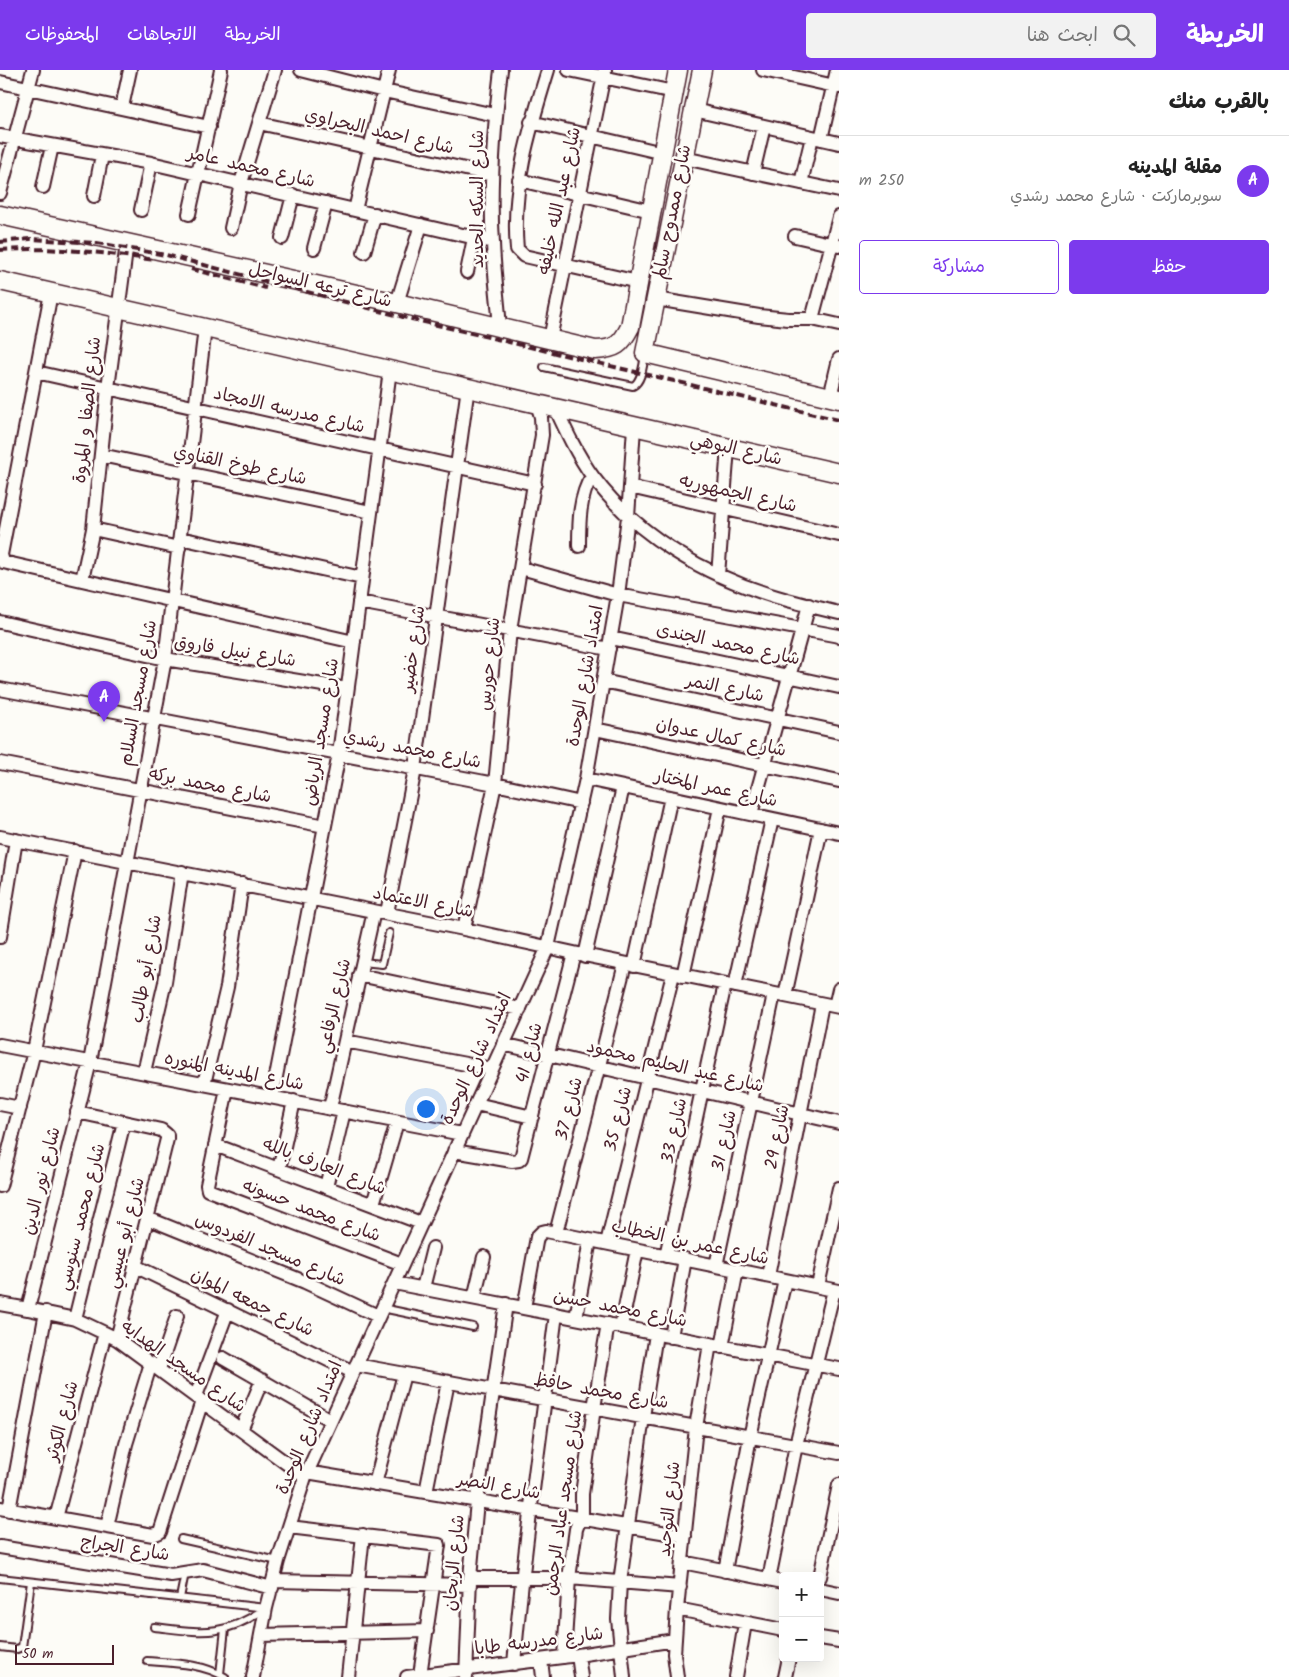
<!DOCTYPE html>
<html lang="ar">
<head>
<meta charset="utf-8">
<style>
  body { margin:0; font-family:Kalam,"Playpen Sans Arabic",sans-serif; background:#f2f2f2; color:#222; direction:rtl }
  .controls { position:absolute; right:15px; bottom:15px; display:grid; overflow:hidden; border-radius:5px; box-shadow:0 5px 20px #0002 }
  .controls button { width:45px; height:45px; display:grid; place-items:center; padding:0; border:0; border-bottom:1px solid #e0e0e0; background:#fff; color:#222; font:25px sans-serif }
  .scale { position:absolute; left:15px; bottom:12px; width:99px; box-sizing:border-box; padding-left:5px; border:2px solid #4a1f2b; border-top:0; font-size:14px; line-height:18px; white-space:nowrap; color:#4a1f2b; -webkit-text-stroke:4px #fdfcf7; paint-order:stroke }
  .you { position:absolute; left:425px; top:1038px; width:18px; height:18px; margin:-12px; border:4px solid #fff; border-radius:50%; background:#1a73e8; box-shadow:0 0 0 8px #1a73e833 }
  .badge { display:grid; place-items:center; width:32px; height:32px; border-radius:50%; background:#7c3aed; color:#fff; font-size:16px; font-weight:700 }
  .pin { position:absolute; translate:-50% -41px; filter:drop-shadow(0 1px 2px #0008) }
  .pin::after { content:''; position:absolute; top:26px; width:18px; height:15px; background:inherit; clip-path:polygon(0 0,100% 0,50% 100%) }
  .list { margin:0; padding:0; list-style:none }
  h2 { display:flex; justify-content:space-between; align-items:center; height:65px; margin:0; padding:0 20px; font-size:21px }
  h2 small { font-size:16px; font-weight:400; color:#767676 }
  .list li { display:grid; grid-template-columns:32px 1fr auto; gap:15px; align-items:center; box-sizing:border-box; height:90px; padding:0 20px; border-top:1px solid #e0e0e0 }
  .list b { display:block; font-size:19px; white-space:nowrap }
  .list p { margin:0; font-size:16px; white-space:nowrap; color:#767676 }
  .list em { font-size:16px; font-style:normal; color:#767676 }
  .actions { display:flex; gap:10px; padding:15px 20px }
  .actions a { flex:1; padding:11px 0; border:1px solid #7c3aed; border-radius:5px; text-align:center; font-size:18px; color:#7c3aed }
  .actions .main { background:#7c3aed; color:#fff }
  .icon { flex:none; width:28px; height:28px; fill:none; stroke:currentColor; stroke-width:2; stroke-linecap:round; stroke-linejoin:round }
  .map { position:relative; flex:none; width:839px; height:1607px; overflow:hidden; direction:ltr }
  header { display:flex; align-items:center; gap:30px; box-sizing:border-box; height:70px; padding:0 25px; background:#7c3aed; color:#fff }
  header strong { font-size:24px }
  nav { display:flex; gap:28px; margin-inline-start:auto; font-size:18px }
  .search { width:350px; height:45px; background:#f2f2f2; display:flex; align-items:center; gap:12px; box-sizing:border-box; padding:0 18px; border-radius:5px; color:#767676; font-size:19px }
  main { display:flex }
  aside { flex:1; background:#fff }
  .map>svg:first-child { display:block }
</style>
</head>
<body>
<header>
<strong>الخريطة</strong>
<div class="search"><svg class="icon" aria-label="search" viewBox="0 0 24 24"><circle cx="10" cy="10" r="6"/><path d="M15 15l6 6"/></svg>ابحث هنا</div>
<nav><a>الخريطة</a><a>الاتجاهات</a><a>المحفوظات</a></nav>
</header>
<main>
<aside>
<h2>بالقرب منك<small></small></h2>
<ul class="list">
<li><span class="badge">A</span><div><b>مقلة المدينه</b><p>سوبرماركت · شارع محمد رشدي</p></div><em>250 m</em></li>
</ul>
<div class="actions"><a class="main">حفظ</a><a>مشاركة</a></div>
</aside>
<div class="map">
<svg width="839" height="1607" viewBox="0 0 839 1607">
  <rect width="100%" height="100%" fill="#fdfcf7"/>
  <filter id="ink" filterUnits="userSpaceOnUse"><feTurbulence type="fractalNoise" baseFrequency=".02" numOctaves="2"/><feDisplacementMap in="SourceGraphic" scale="10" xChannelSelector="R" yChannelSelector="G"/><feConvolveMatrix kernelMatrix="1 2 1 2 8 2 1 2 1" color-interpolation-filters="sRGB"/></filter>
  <g filter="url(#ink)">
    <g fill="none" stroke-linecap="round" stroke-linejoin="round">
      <g stroke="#4a1f2b" stroke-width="10">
        <path id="lane" d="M 544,297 L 633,316 C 642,311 643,295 645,285
          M 362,892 L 382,894 L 389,863
          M 382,1238 L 473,1257
          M 181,1469 L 278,1491
          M 0,1508 L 266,1538
          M 180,1528 L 185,1503
          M 154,1557 C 201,1562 223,1568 264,1539
          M 0,1577 L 17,1579 L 22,1577 L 31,1512
          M 147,1591 C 173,1593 201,1593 225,1607
          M 220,1604 L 225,1559"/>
      </g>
      <g stroke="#4a1f2b" stroke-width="16">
        <path id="street" d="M 301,0 L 384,21 L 495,45
          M 548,0 C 530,58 511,118 517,179 L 524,186 L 638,212
          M 569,0 L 674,22
          M 763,0 L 839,17
          M 0,12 L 209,57
          M 122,37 L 130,0
          M 694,40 L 839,73
          M 531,52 L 663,83
          M 259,53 L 492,105
          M 0,66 L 151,93 L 493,172
          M 821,69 L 837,0
          M 684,88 L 839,121
          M 753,103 L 764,56
          M 519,110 L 651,141
          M 801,113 L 812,67
          M 43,117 L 52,76
          M 0,123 L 33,0
          M 94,126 L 102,85
          M 141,140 L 151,93
          M 355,140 L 389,0
          M 189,144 L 221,0
          M 231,158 L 241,113 L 275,0
          M 795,166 L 839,176
          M 282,168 L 293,125
          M 314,178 L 326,133
          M 364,182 L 375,144
          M 467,202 L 474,168
          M 51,223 L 1,485 L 3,492 L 354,572
          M 656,229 L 759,246 L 788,249 L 812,249 L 839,255
          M 397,233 L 421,155
          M 812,249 L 839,147
          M 500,258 C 498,230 494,202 493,173 C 489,116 494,57 501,0
          M 550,269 L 605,0
          M 36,302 L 535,414
          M 830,327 L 839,289
          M 555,337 C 566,361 577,385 593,407 C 637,466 706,506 777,527 C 797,533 818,538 839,543
          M 101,385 L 371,442
          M 630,417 L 839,465
          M 93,459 L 179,478
          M 180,468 L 362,508
          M 579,476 C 579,453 579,426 592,406
          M 521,498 L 618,525 L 839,566
          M 718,505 L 728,378
          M 82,510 L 93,459 L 108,318 L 127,173
          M 359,532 L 609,579
          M 0,552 L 165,589 L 347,619
          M 611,568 L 839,617
          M 603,611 L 839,662
          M 0,619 L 495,714 L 581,733
          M 595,659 L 839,711
          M 0,693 L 325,756
          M 586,709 L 839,763
          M 751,744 L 809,535
          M 0,767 L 464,859 L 574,883 L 839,937
          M 387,843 L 415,699 L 468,317
          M 464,859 L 495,714 L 510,560 L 542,365 L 541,347 L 537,333
          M 0,867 L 16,770
          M 585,886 L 623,717
          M 634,896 L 671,727
          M 359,905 L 520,939
          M 683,906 L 720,738
          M 735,916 L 772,749
          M 785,926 L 821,759
          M 835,936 L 839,919
          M 345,971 L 492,999
          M 503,974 L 839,1053
          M 0,975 L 462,1064
          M 144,1002 L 165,912 L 182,802
          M 204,1014 L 227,917 L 242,814
          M 227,1019 L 207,1115 L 208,1120 L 402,1194
          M 272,1027 L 339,684 L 390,300
          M 0,1034 L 20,1038
          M 476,1034 L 532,1047
          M 330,1038 L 374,841
          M 77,1042 L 161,1060 L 167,1065 L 167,1069 L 117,1269
          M 215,1075 L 421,1153
          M 454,1081 L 512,1091 L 519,1090 L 521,1088 L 574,883
          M 279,1099 L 294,1031
          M 0,1116 L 34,981 L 75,781
          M 326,1117 L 344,1041
          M 373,1134 L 397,1052
          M 147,1148 L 305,1212 L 378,1246
          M 556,1163 L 625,894
          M 607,1173 L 673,904
          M 666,1186 L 725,914
          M 135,1196 L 353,1302
          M 716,1196 L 774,924
          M 768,1206 L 822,934
          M 394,1213 L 839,1299
          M 818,1216 L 839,1118
          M 423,1218 L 433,1178
          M 474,1228 L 484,1187
          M 0,1234 L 28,1239 L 75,1249 L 117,1269 L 305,1407
          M 524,1238 L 537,1167 L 542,1162 L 546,1161 L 839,1221
          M 28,1239 L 90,992 L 165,589 L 205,258
          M 576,1248 L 590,1170
          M 75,1249 L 124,1052
          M 621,1257 L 637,1180
          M 671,1267 L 685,1189
          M 722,1277 L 737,1200
          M 223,1288 L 330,1350
          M 356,1295 L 839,1383
          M 159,1299 L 177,1246
          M 196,1326 L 228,1240
          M 241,1360 L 262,1310
          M 307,1402 L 685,1466
          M 375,1414 L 404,1304
          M 426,1422 L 448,1312
          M 0,1438 L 153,1465 L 160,1462 L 202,1331
          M 9,1440 L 46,1242
          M 56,1448 L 105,1263
          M 107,1457 L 126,1374 L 151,1293
          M 289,1457 L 439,1475 L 420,1605
          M 0,1477 L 171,1505 L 203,1500 L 272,1518
          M 682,1492 L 783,1512
          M 725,1501 L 750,1367 L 785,1210
          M 820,1507 L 839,1415
          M 470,1508 L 569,1508 L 680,1517
          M 769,1509 L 796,1375 L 834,1220
          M 273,1511 L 470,1515
          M 820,1519 L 839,1523
          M 677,1539 L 783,1560
          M 261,1565 L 427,1561
          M 820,1568 L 839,1571
          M 578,1585 L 581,1607
          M 564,1587 L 569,1508 L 576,1459 L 582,1444 L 582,1424 L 594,1338 L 608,1254
          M 541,1590 L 543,1607
          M 514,1594 C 524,1477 541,1361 556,1244
          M 253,1607 L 266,1538 L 278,1491 L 305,1407 L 548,877 L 586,709 L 618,525 L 628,447 L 634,357
          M 348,1607 L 363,1465
          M 407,1607 L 578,1585 L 675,1570
          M 466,1607 L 470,1508 L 477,1431 L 506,1234
          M 624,1607 L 618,1549 L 620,1512 L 643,1347 L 656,1264
          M 677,1607 L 674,1584 L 677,1539 L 696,1357 L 710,1274
          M 736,1607 L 745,1553
          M 785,1607 L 789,1588"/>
      </g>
      <g stroke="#4a1f2b" stroke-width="21">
        <path id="secondary" d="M 702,0 L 645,283 L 839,329
          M 0,145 L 397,233 L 595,280 C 616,279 621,275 630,257 L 678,0
          M 0,211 L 839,403"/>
      </g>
      <use href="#lane" stroke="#fdfcf7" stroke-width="6"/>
      <use href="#street" stroke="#fdfcf7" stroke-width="12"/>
      <use href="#secondary" stroke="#fdfcf7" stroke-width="18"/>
      <path stroke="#4a1f2b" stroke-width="4" stroke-dasharray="8 4" stroke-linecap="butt" d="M 0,172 L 30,169 L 97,173 L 166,185 L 403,247 L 839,350
        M 0,180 C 54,177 101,182 154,190
        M 191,199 L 266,218"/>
    </g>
  </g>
  <g text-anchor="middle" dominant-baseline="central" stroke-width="5" stroke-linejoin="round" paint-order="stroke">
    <g font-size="18" fill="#4a1f2b" stroke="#fdfcf7">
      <text transform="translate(379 62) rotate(13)">شارع احمد البحراوي</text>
      <text transform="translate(251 98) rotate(13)">شارع محمد عامر</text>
      <text transform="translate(478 129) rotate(-90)">شارع السكه الحديد</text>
      <text transform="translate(560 131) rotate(-78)">شارع عبد الله خليفه</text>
      <text transform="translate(673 142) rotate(-79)">شارع ممدوح سالم</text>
      <text transform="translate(320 216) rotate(13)">شارع ترعه السواحل</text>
      <text transform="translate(88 340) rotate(-84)">شارع الصفا و المروة</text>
      <text transform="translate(289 341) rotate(13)">شارع مدرسه الامجاد</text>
      <text transform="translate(736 380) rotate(13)">شارع البوهي</text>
      <text transform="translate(240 396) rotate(12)">شارع طوخ القناوي</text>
      <text transform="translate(738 424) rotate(13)">شارع الجمهوريه</text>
      <text transform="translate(728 575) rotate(12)">شارع محمد الجندى</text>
      <text transform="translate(414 579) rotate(-82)">شارع خضير</text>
      <text transform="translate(235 582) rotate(9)">شارع نبيل فاروق</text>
      <text transform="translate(490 594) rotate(-84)">شارع حورس</text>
      <text transform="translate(586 606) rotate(-80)">امتداد شارع الوحدة</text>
      <text transform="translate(725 619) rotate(12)">شارع النمر</text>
      <text transform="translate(139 623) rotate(-80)">شارع مسجد السلام</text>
      <text transform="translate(322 662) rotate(-81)">شارع مسجد الرياض</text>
      <text transform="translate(721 668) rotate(12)">شارع كمال عدوان</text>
      <text transform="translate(412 680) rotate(11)">شارع محمد رشدي</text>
      <text transform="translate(210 716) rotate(11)">شارع محمد بركه</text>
      <text transform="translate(716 719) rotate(12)">شارع عمر المختار</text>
      <text transform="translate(423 833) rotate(11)">شارع الاعتماد</text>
      <text transform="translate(147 899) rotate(-80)">شارع أبو طالب</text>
      <text transform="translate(335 936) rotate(-77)">شارع الرفاعي</text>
      <text transform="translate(530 983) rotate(-76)">شارع 41</text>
      <text transform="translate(477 989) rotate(-65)">امتداد شارع الوحدة</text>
      <text transform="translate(675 997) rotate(13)">شارع عبد الحليم محمود</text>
      <text transform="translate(234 1002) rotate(11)">شارع المدينه المنوره</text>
      <text transform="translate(570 1039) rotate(-76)">شارع 37</text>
      <text transform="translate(619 1049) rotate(-76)">شارع 35</text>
      <text transform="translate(675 1061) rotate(-78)">شارع 33</text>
      <text transform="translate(778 1067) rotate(-79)">شارع 29</text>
      <text transform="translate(725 1071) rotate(-78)">شارع 31</text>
      <text transform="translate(324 1097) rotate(21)">شارع العارف بالله</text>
      <text transform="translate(42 1111) rotate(-76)">شارع نور الدين</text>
      <text transform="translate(311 1141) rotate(21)">شارع محمد حسونه</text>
      <text transform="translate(82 1147) rotate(-76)">شارع محمد سنوسي</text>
      <text transform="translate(126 1163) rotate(-76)">شارع أبو عيسي</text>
      <text transform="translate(690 1173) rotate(12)">شارع عمر بن الخطاب</text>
      <text transform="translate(270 1180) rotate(23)">شارع مسجد الفردوس</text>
      <text transform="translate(252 1233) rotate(26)">شارع جمعه الموان</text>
      <text transform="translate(620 1239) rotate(11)">شارع محمد حسن</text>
      <text transform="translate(183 1297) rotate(35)">شارع مسجد الهدايه</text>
      <text transform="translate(601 1322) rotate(10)">شارع محمد حافظ</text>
      <text transform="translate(63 1351) rotate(-75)">شارع الكوثر</text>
      <text transform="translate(310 1358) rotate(-67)">امتداد شارع الوحدة</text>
      <text transform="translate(499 1417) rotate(10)">شارع النصر</text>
      <text transform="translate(564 1433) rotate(-82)">شارع مسجد عباد الرحمن</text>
      <text transform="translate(670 1439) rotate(-84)">شارع التوحيد</text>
      <text transform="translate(125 1479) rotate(9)">شارع الجراج</text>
      <text transform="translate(455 1493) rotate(-85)">شارع الريحان</text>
      <text transform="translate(539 1572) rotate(-7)">شارع مدرسه طابا</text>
    </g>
  </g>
</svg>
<div class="controls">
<button>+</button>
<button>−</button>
</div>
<div class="scale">50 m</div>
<div class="you"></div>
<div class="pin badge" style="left:104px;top:652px">A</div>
</div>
</main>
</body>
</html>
